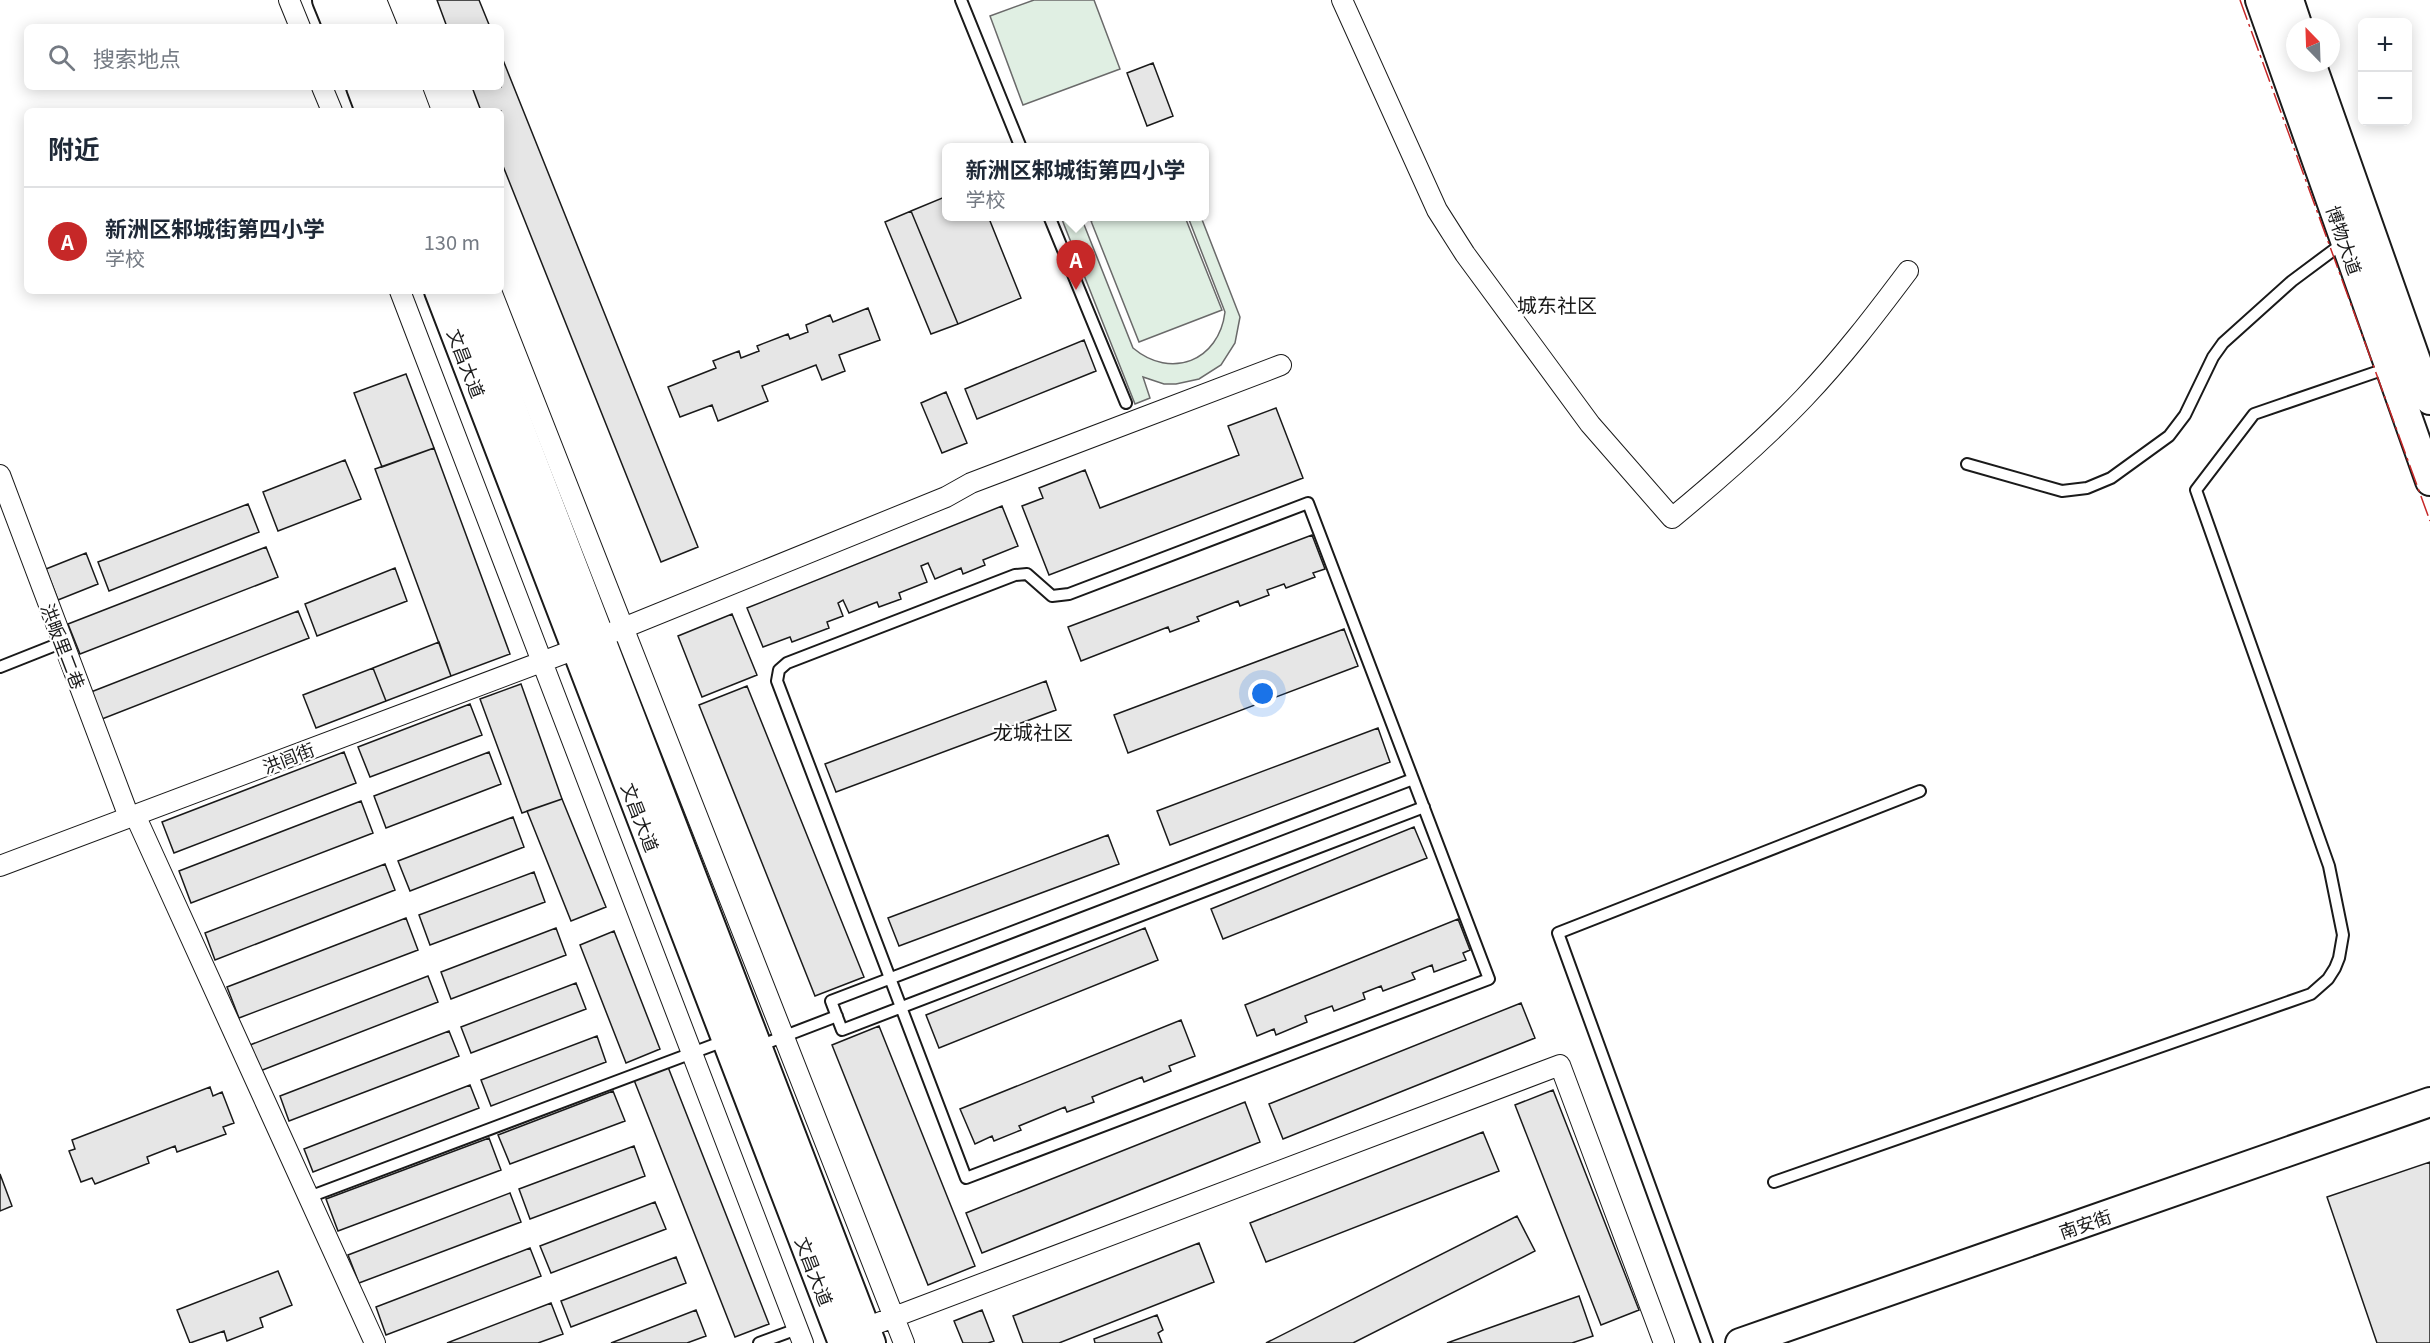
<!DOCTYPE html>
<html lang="zh">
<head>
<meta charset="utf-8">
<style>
  body { margin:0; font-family:Georgia,"Noto Sans SC",serif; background:#f6f6f7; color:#1f2937 }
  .controls { position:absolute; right:18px; top:18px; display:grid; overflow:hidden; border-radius:9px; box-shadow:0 3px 15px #0003 }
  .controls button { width:54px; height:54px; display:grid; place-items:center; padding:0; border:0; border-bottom:2px solid #e0e1e3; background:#fff; color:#1f2937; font:30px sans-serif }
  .compass { position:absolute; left:2286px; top:18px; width:54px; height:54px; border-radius:50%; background:#fff; box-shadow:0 3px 15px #0003; rotate:337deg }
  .you { position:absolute; left:1263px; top:694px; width:21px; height:21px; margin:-15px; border:4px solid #fff; border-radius:50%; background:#1a73e8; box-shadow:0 0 0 9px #1a73e833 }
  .badge { display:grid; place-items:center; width:39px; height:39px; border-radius:50%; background:#c62828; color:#fff; font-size:20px; font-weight:700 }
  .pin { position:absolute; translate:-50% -50px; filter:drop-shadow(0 2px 3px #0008) }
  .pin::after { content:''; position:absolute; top:32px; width:21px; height:18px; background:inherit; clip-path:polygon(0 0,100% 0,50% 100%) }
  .popup { position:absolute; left:942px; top:143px; width:267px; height:78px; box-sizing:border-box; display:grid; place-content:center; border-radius:9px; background:#fff; filter:drop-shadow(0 2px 4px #0005); font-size:20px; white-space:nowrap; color:#747a83 }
  .popup b { font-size:22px; color:#1f2937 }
  .popup::after { content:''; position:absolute; left:50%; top:100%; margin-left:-12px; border:12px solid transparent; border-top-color:#fff }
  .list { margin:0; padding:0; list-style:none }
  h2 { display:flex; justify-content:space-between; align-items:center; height:78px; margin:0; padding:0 24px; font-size:26px }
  h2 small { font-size:20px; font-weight:400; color:#747a83 }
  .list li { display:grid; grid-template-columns:39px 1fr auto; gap:18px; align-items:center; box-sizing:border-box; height:108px; padding:0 24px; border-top:2px solid #e0e1e3 }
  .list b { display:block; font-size:22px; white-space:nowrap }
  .list p { margin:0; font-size:20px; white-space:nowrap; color:#747a83 }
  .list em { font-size:20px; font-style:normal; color:#747a83 }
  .icon { flex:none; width:33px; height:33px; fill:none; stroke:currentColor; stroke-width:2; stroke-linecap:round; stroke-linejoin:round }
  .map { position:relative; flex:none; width:2430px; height:1343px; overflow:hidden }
  .search { position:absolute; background:#fff; box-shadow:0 3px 15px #0003; left:24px; top:24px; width:480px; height:66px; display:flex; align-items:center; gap:15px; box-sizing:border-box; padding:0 21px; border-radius:9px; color:#747a83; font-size:22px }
  .panel { position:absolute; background:#fff; box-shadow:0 3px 15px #0003; left:24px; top:108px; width:480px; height:186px; border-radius:9px }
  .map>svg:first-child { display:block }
</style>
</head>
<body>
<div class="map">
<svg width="2430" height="1343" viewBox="0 0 2430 1343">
  <rect width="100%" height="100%" fill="#fff"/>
  <path fill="#e0efe3" stroke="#6a6a6a" stroke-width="1.5" d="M 1034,0 L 1094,0 L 1120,69 L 1023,105 L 990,16 Z
    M 1061,217 L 1081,217 L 1133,348 C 1171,380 1219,361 1225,312 L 1188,217 L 1201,217 L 1240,317 L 1235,343 L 1221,365 L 1199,379 L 1176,384 L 1164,384 L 1143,377 L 1150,398 L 1135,404 Z
    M 1103,217 L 1185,217 L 1222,310 L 1139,342 L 1091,221 Z"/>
  <path fill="#e6e6e6" stroke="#1a1a1a" stroke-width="1.5" d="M 437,0 L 479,0 L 490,27 L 447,27 Z
    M 501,55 L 698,547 L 661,562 L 501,161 L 501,111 L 481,111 L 472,87 L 501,87 Z
    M 1153,63 L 1173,116 L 1147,126 L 1127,73 Z
    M 947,196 L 947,216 L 988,216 L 1021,298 L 958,324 L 911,211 Z
    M 911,211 L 958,324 L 931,334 L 885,222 Z
    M 868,308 L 880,340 L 839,355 L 845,371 L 822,380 L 816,365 L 762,386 L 768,401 L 718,421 L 712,405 L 680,417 L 668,387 L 716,368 L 713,361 L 739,351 L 741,358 L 759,351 L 757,346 L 788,334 L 790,339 L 808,332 L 806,325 L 830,315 L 833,322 Z
    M 1084,340 L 1096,371 L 977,419 L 965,389 Z
    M 406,374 L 434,448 L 382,467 L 354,393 Z
    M 946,392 L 967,443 L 942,453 L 921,403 Z
    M 1276,408 L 1303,478 L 1049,575 L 1022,506 L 1043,498 L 1039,488 L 1085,470 L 1100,508 L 1239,455 L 1228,426 Z
    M 434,448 L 510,654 L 451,676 L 375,469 Z
    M 345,460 L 361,499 L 278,531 L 263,492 Z
    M 248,504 L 259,532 L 109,591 L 98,562 Z
    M 1002,506 L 1018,546 L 983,560 L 985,565 L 963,574 L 961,568 L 935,579 L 928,563 L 921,566 L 927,582 L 899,593 L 901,599 L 879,607 L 877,602 L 849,613 L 843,600 L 838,603 L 843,616 L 827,622 L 829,628 L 792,642 L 790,637 L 763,647 L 747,608 Z
    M 1312,535 L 1325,569 L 1313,573 L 1315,577 L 1286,588 L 1284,584 L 1267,590 L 1269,595 L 1240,606 L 1238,601 L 1197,617 L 1199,621 L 1170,632 L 1168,627 L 1081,661 L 1068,627 Z
    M 266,547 L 278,577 L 80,654 L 68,624 Z
    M 86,553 L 98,584 L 58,600 L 46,569 Z
    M 395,568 L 407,601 L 317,636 L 305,604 Z
    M 298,611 L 309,638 L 102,719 L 91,692 Z
    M 732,614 L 757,675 L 702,697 L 678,636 Z
    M 1344,629 L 1358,666 L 1128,753 L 1114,715 Z
    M 439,642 L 451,676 L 386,701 L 373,668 Z
    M 373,668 L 386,701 L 316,728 L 303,695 Z
    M 1046,681 L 1056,710 L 836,792 L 825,764 Z
    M 521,684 L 562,799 L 522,813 L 480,699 Z
    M 747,686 L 864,977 L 815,996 L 699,705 Z
    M 470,704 L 482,735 L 370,777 L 358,747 Z
    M 1378,728 L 1390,762 L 1170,845 L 1157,811 Z
    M 344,752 L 356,783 L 174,853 L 162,822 Z
    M 489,752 L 501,784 L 386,828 L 374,796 Z
    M 562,799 L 606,907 L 571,921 L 527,811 Z
    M 361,801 L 373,833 L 191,903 L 179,871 Z
    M 513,817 L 524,847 L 410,891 L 398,861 Z
    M 1414,827 L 1427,858 L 1223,939 L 1211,909 Z
    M 1108,835 L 1119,864 L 899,946 L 888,918 Z
    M 385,864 L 395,890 L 215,960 L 205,933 Z
    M 534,872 L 545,902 L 430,945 L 419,915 Z
    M 406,918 L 418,950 L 239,1018 L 227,987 Z
    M 1458,919 L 1470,950 L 1463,953 L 1466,960 L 1434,972 L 1432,965 L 1412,973 L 1415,979 L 1383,991 L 1381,986 L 1363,993 L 1365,999 L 1334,1011 L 1332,1006 L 1305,1016 L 1307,1022 L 1276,1035 L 1274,1029 L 1257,1036 L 1245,1005 Z
    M 556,928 L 566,955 L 451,999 L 441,972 Z
    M 1145,928 L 1158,960 L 939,1048 L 926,1015 Z
    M 614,931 L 660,1049 L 626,1063 L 580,945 Z
    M 428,976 L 438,1002 L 260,1071 L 250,1045 Z
    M 576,983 L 586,1009 L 471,1053 L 461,1027 Z
    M 1521,1003 L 1535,1038 L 1283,1139 L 1269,1104 Z
    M 1181,1020 L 1195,1056 L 1169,1066 L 1171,1071 L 1144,1082 L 1142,1077 L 1092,1097 L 1094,1102 L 1067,1112 L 1065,1107 L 1019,1126 L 1021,1130 L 994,1141 L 992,1136 L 975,1144 L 960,1109 Z
    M 879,1026 L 975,1266 L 928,1285 L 832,1045 Z
    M 449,1031 L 459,1056 L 289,1121 L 280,1096 Z
    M 597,1036 L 606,1062 L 491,1106 L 481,1080 Z
    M 668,1067 L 769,1324 L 735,1337 L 634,1080 Z
    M 470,1085 L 479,1108 L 313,1172 L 304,1149 Z
    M 210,1087 L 213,1096 L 222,1092 L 234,1123 L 223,1127 L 226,1134 L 177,1152 L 175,1146 L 147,1157 L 149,1163 L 95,1184 L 92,1178 L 81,1182 L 69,1151 L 75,1149 L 72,1140 Z
    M 1553,1090 L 1639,1310 L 1601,1325 L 1515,1105 Z
    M 613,1091 L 625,1121 L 510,1164 L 498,1135 Z
    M 1245,1102 L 1260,1142 L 982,1253 L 966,1213 Z
    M 1483,1132 L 1499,1171 L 1266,1262 L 1250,1223 Z
    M 489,1138 L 501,1170 L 338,1231 L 326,1199 Z
    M 634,1146 L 645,1176 L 530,1219 L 519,1189 Z
    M 2430,1162 L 2430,1343 L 2377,1343 L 2327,1197 Z
    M 0,1174 L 12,1206 L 0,1211 Z
    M 510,1193 L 521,1222 L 359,1283 L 348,1255 Z
    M 655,1202 L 666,1229 L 551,1273 L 540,1246 Z
    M 1517,1216 L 1535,1251 L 1353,1343 L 1266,1343 Z
    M 1199,1243 L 1214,1282 L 1059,1343 L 1023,1343 L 1013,1316 Z
    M 530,1248 L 541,1276 L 386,1335 L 376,1307 Z
    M 676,1257 L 686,1283 L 571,1327 L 561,1301 Z
    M 278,1271 L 292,1305 L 260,1318 L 263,1327 L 227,1341 L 224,1331 L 190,1343 L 177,1310 Z
    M 1579,1296 L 1593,1336 L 1572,1343 L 1447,1343 Z
    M 551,1303 L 563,1334 L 538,1343 L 447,1343 Z
    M 696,1310 L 706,1336 L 687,1343 L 611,1343 Z
    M 982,1310 L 994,1341 L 988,1343 L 963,1343 L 954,1321 Z
    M 1157,1315 L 1163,1330 L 1158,1333 L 1162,1343 L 1095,1343 L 1094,1339 Z"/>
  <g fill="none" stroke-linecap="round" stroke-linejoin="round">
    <g stroke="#1a1a1a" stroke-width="14">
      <path id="service" d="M 961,0 L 1021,148
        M 1049,216 L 1126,403
        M 1967,464 L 2062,491 L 2087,488 L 2111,478 L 2169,436 L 2185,415 L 2213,357 L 2223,343 L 2292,281 L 2343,243
        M 1308,503 L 1489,979 L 966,1178 L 777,681 L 779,670 L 787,663 L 1015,575 L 1027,574 L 1052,596 L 1069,594 Z
        M 0,667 L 63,642
        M 1413,779 L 831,1001 L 842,1030 L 1424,807
        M 759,1046 L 837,1016
        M 1774,1182 L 2311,994 L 2328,979 L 2335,968 L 2339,958 L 2343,935 L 2329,866 L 2196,490 L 2254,414 L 2388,368
        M 309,1197 L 724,1041
        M 759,1343 L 797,1329
        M 1707,1343 L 1558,933 L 1920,791"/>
    </g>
    <g stroke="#1a1a1a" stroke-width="22">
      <path id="minor" d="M 289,0 L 300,27
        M 376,0 L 387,27
        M 1342,0 L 1437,210 L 1465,254 L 1590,424 L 1672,518 C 1718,480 1763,441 1804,398 C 1842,358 1875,315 1908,271
        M 322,87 L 332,111
        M 411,87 L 420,111
        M 400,291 L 803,1343
        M 491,291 L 904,1343
        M 0,475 L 129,817
        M 611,633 L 946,497 L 971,483 L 1281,365
        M 135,815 L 375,1343
        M 0,866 L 576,649
        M 865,1328 L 1560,1065 L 1664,1343"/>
    </g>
    <g stroke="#1a1a1a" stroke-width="32">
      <path id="secondary" d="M 327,0 L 338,27
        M 356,0 L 366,27
        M 2260,0 L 2430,481
        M 2289,0 L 2298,27
        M 2311,63 L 2430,400
        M 361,87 L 370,111
        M 389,87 L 398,111
        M 439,291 L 843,1343
        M 467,291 L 871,1343
        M 1740,1343 L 2430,1102"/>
    </g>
    <use href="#service" stroke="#fff" stroke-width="10"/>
    <use href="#minor" stroke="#fff" stroke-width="20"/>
    <use href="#secondary" stroke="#fff" stroke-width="28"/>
    <path stroke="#c62828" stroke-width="1.5" stroke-dasharray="21 4.5 3 4.5" stroke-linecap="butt" d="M 2240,0 L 2430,521"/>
  </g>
  <g text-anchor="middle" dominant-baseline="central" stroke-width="4.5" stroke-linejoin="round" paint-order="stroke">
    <g font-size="18" fill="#1a1a1a" stroke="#fff">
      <text transform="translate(2345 240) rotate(71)">博物大道</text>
      <text transform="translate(467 363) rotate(69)">文昌大道</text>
      <text transform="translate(64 646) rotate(69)">洪畈里二巷</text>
      <text transform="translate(288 757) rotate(-21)">洪闾街</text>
      <text transform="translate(641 817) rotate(69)">文昌大道</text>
      <text transform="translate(2085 1223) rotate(-19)">南安街</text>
      <text transform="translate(815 1271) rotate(69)">文昌大道</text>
    </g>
    <g font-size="20" fill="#1a1a1a" stroke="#fff">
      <text x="1557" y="304">城东社区</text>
      <text x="1033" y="731">龙城社区</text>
    </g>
  </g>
</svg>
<div class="controls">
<button>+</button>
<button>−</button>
</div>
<svg class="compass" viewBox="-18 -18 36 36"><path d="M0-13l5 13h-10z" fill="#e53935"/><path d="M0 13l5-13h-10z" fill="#747a83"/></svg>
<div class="you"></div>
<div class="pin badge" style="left:1076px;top:290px">A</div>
<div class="popup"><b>新洲区邾城街第四小学</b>学校</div>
<div class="search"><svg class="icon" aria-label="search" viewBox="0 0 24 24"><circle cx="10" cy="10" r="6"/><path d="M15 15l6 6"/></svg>搜索地点</div>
<section class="panel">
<h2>附近<small></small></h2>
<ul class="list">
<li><span class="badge">A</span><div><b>新洲区邾城街第四小学</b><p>学校</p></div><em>130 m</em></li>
</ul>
</section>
</div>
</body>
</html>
